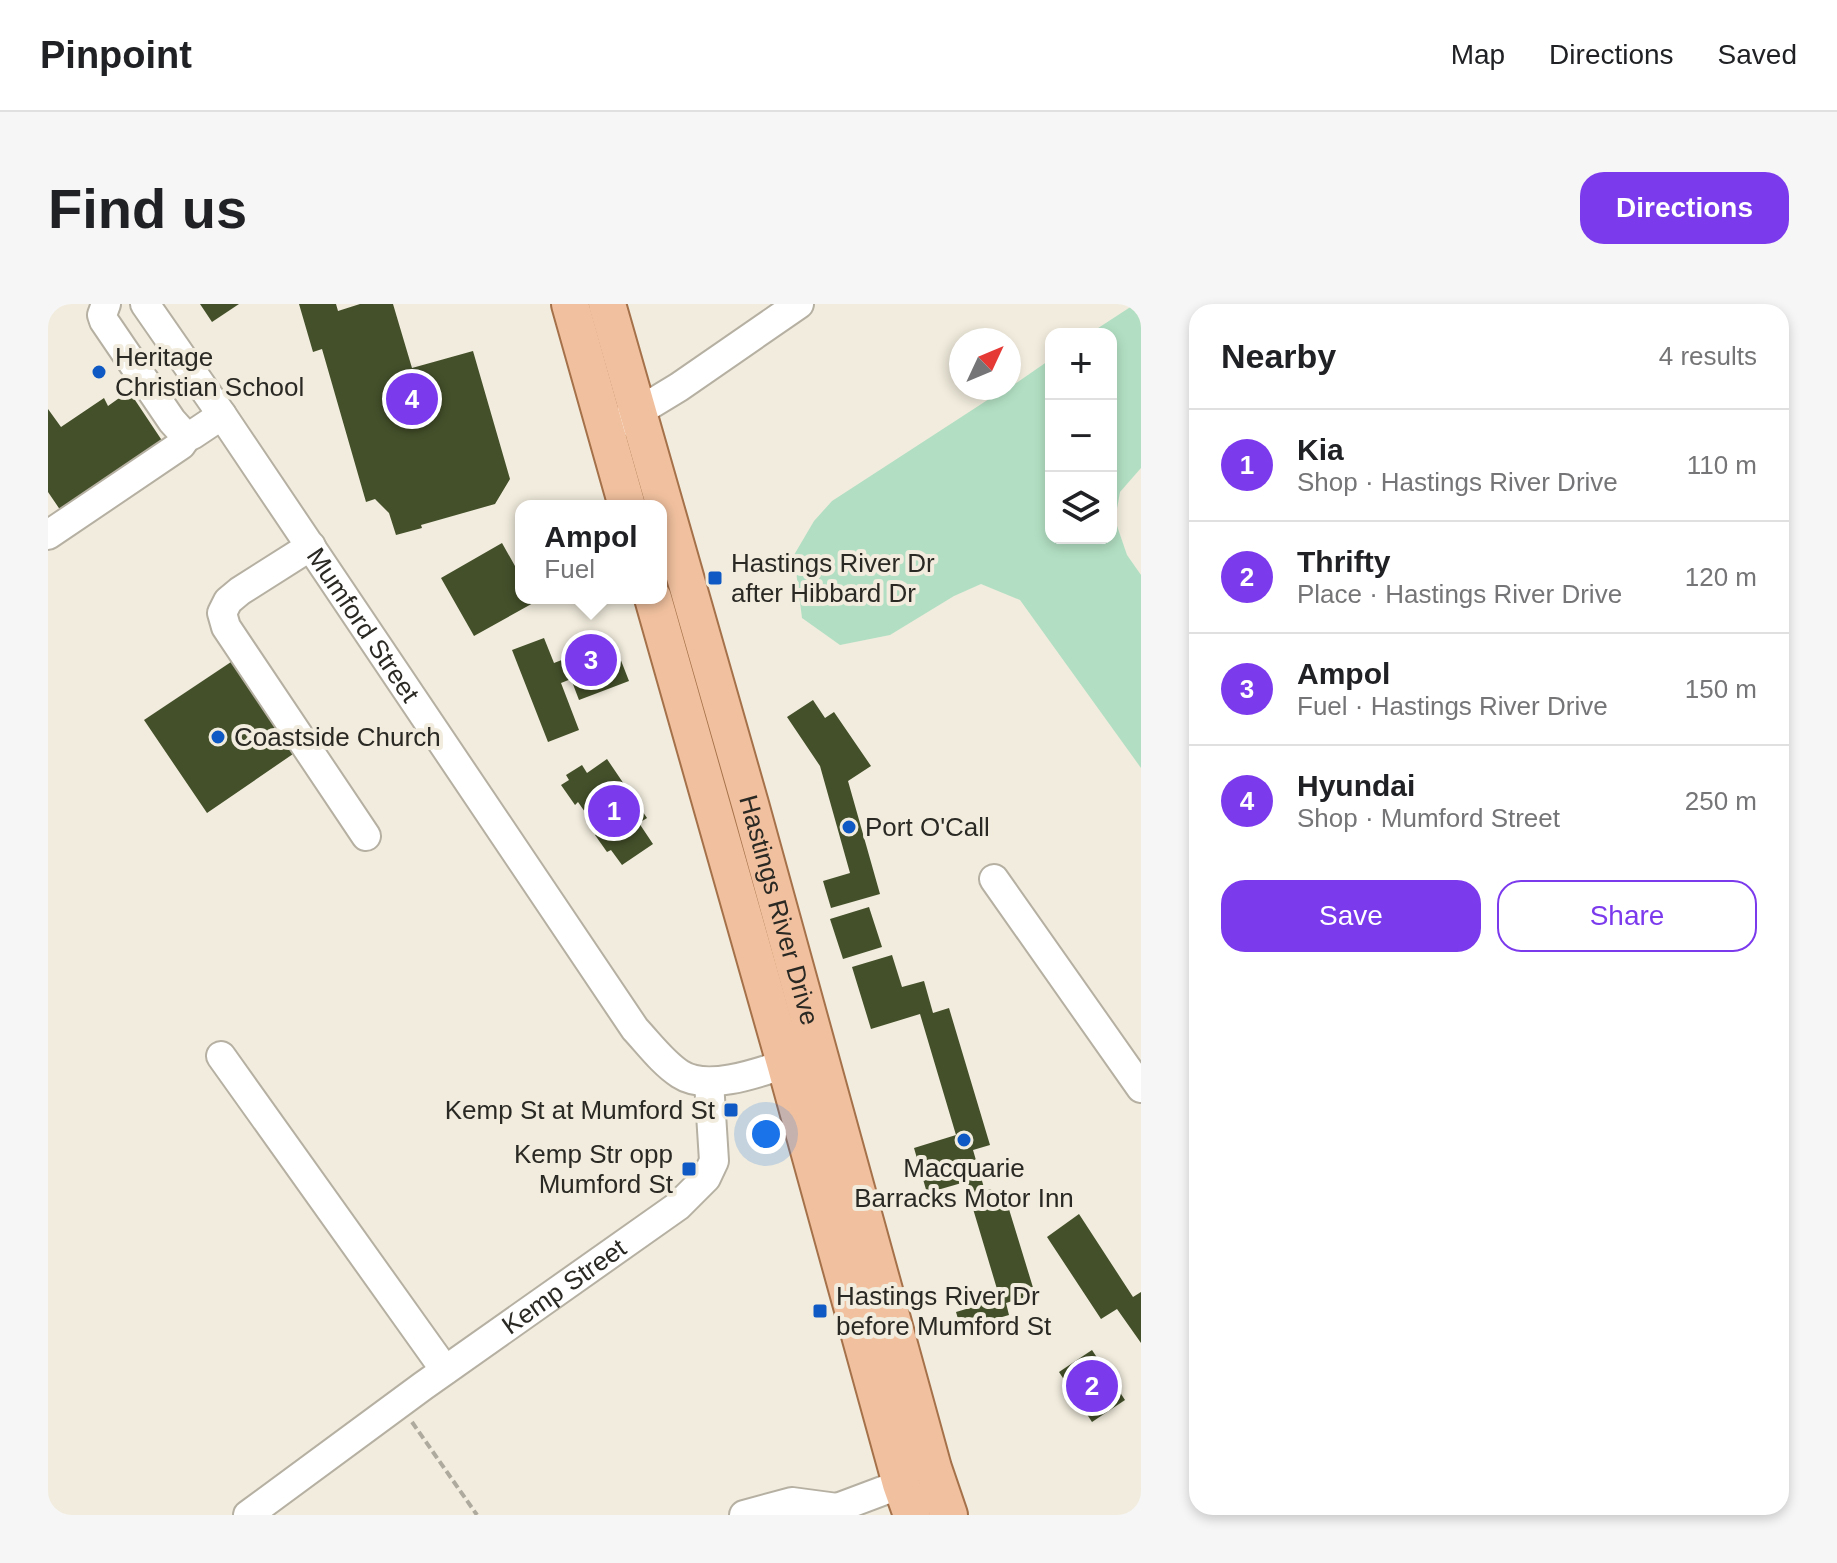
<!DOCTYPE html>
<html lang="en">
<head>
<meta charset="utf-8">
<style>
  body { margin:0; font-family:Arial,sans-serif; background:#f6f6f6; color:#202124 }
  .controls { position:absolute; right:24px; top:24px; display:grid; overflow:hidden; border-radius:16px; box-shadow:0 4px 12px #0003 }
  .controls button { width:72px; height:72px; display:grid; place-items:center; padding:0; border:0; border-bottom:2px solid #e0e0e0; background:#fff; color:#202124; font:40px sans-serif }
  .compass { position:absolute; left:901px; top:24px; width:72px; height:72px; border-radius:50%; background:#fff; box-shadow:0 4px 12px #0003; rotate:46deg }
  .you { position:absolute; left:718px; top:830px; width:28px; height:28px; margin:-20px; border:6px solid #fff; border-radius:50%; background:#1a73e8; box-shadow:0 0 0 12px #1a73e833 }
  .badge { display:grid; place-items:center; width:52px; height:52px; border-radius:50%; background:#7c3aed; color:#fff; font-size:26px; font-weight:700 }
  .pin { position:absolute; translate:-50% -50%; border:4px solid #fff; box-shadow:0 2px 8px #0006 }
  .popup { position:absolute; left:467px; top:196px; width:152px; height:104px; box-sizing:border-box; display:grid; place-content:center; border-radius:16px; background:#fff; filter:drop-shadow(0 2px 6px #0005); font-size:26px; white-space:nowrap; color:#757577 }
  .popup b { font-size:30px; color:#202124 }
  .popup::after { content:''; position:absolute; left:50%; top:100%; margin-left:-16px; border:16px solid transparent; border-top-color:#fff }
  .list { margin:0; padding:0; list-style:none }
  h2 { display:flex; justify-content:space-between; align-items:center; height:104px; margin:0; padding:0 32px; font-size:34px }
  h2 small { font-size:26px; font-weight:400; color:#757577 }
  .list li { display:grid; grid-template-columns:52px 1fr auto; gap:24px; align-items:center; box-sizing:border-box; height:112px; padding:0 32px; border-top:2px solid #e0e0e0 }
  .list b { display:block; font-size:30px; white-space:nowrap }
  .list p { margin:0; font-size:26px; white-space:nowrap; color:#757577 }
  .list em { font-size:26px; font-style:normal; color:#757577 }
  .actions { display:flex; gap:16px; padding:24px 32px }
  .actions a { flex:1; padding:18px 0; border:2px solid #7c3aed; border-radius:24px; text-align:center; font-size:28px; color:#7c3aed }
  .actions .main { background:#7c3aed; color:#fff }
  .icon { flex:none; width:44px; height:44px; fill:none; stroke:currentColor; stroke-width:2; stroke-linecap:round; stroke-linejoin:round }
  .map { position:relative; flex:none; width:1093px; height:1211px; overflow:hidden; border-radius:24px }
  header { display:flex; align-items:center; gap:48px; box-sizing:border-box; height:112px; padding:0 40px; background:#fff; border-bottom:2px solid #e0e0e0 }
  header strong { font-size:38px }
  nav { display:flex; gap:44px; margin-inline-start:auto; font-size:28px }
  .intro { display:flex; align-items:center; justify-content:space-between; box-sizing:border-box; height:192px; padding:0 48px }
  h1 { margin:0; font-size:56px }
  .button { padding:20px 36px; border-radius:24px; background:#7c3aed; color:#fff; font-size:28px; font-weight:700 }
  main { display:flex; gap:48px; padding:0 48px }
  aside { flex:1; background:#fff; border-radius:24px; box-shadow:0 4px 12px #0003 }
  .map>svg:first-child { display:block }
</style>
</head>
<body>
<header>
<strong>Pinpoint</strong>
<nav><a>Map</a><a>Directions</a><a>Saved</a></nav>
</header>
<div class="intro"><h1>Find us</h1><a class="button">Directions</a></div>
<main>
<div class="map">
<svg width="1093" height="1211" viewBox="0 0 1093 1211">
  <rect width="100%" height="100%" fill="#f1ecdd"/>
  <path fill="#b2dfc3" d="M 1087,0 L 1093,0 L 1093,164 L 1072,188 L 1067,216 L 1079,251 L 1093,271 L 1093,464 L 972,296 L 933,280 L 906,292 L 842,331 L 792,341 L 754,314 L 746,251 L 766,217 L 784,197 L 958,84 L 961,84 L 1003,55 L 1003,234 L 1063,234 L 1063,30 L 1041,30 Z"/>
  <path fill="#44502a" d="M 152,0 L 191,0 L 164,18 Z
    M 251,0 L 288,0 L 290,7 L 312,0 L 345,0 L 364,64 L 425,47 L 462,175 L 447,200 L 373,221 L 374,224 L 348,231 L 341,209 L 327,195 L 318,198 L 274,45 L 265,48 Z
    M 81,87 L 119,144 L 17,213 L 0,188 L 0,105 L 13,123 L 56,94 L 60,102 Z
    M 454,239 L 467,262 L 473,258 L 473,294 L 485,294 L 487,298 L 426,332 L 393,274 Z
    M 496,334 L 506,359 L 565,336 L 581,377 L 531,396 L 523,375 L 513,379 L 531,426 L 500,438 L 464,346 Z
    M 183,358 L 245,450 L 159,509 L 96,416 Z
    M 765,396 L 777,414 L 786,408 L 823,462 L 800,477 L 832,590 L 783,604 L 775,577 L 802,569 L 772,462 L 739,413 Z
    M 559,455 L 599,514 L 591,519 L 605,540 L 574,561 L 563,546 L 559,548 L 547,531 L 551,528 L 530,498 L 527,501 L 513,481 L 521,476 L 518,471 L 534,461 L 539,469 Z
    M 821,603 L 834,643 L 795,655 L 782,615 Z
    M 844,651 L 854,683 L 876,677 L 885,709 L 901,704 L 942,841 L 925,846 L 937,887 L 943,885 L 945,892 L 956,889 L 987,990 L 958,999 L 961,1011 L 913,1025 L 908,1008 L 952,995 L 917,878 L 879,889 L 866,844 L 908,831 L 872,710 L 823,725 L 804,663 Z
    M 1031,910 L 1085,993 L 1093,988 L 1093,1039 L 1069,1005 L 1053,1015 L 999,933 Z
    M 1044,1046 L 1077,1096 L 1044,1118 L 1011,1068 Z"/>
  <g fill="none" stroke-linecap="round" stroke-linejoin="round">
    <g stroke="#b5b0a2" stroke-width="32">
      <g id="minor">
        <path d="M 58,0 L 54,11 L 56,17 L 124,117 L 134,128 L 144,131 L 174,111"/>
        <path id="s1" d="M 97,0 L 174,111 L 587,725 C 601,740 615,759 632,770 C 662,790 723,764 755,754"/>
        <path d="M 575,117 L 631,83 L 751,0"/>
        <path d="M 0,231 L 133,141 L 140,131"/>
        <path d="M 263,242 L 192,287 L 180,297 L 174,309 L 178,323 L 318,532"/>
        <path d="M 946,575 L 1093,784"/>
        <path d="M 173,752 L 397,1066"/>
        <path id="s2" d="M 200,1211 L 375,1082 L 630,902 L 658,874 L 666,857 L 661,778"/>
        <path d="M 696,1211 L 744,1198 L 789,1204"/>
        <path d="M 788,1211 L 789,1204 L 853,1180"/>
      </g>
    </g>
    <g stroke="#a5714a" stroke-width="40">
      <g id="major">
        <path d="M 522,0 L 579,202"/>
        <path id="s3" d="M 559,0 L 702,500 L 885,1164 L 901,1211"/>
        <path d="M 605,294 L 737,759 L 853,1180 L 864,1211"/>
      </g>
    </g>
    <path stroke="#aeaa9e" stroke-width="4" stroke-dasharray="8 4" stroke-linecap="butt" d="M 364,1118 L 429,1211"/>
    <use href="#minor" stroke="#fff" stroke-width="28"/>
    <use href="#major" stroke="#f1c19f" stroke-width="36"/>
  </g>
  <g fill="#0e59c3" stroke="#f1ecdd" stroke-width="3">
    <circle cx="51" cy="68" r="8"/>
    <rect x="659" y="266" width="16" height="16" rx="4"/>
    <circle cx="170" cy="433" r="8"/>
    <circle cx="801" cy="523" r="8"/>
    <rect x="675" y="798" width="16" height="16" rx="4"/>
    <circle cx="916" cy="836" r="8"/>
    <rect x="633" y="857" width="16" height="16" rx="4"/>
    <rect x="764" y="999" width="16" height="16" rx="4"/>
  </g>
  <g text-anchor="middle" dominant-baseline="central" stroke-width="8" stroke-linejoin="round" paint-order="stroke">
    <g font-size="26" fill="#2b2924" stroke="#f1ecdd" text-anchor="start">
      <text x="67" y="53">Heritage<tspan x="67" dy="30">Christian School</tspan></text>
      <text x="683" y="259">Hastings River Dr<tspan x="683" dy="30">after Hibbard Dr</tspan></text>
      <text x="186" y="433">Coastside Church</text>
      <text x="817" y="523">Port O'Call</text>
      <text x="667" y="806" text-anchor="end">Kemp St at Mumford St</text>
      <text x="625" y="850" text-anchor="end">Kemp Str opp<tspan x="625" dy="30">Mumford St</tspan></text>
      <text x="916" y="864" text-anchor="middle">Macquarie<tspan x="916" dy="30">Barracks Motor Inn</tspan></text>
      <text x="788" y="992">Hastings River Dr<tspan x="788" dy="30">before Mumford St</tspan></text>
    </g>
    <g font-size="26" fill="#2b2924" stroke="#f1ecdd">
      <text stroke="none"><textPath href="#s1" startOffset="388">Mumford Street</textPath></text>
      <text stroke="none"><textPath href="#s3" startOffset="630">Hastings River Drive</textPath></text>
      <text stroke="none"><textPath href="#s2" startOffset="390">Kemp Street</textPath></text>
    </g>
  </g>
</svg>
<div class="controls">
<button>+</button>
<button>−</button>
<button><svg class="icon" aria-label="layers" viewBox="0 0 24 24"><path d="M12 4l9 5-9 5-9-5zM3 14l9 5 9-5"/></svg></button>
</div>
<svg class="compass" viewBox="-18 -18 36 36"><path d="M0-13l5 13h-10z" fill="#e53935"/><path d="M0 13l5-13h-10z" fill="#757577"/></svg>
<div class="you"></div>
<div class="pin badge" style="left:566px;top:507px">1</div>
<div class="pin badge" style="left:1044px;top:1082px">2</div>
<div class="pin badge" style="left:543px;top:356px">3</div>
<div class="popup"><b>Ampol</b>Fuel</div>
<div class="pin badge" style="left:364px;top:95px">4</div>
</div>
<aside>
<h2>Nearby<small>4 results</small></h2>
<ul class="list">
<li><span class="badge">1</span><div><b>Kia</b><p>Shop · Hastings River Drive</p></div><em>110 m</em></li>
<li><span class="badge">2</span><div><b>Thrifty</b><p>Place · Hastings River Drive</p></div><em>120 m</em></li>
<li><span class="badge">3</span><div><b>Ampol</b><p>Fuel · Hastings River Drive</p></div><em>150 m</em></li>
<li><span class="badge">4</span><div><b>Hyundai</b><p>Shop · Mumford Street</p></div><em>250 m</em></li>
</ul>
<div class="actions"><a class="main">Save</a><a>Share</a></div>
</aside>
</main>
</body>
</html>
